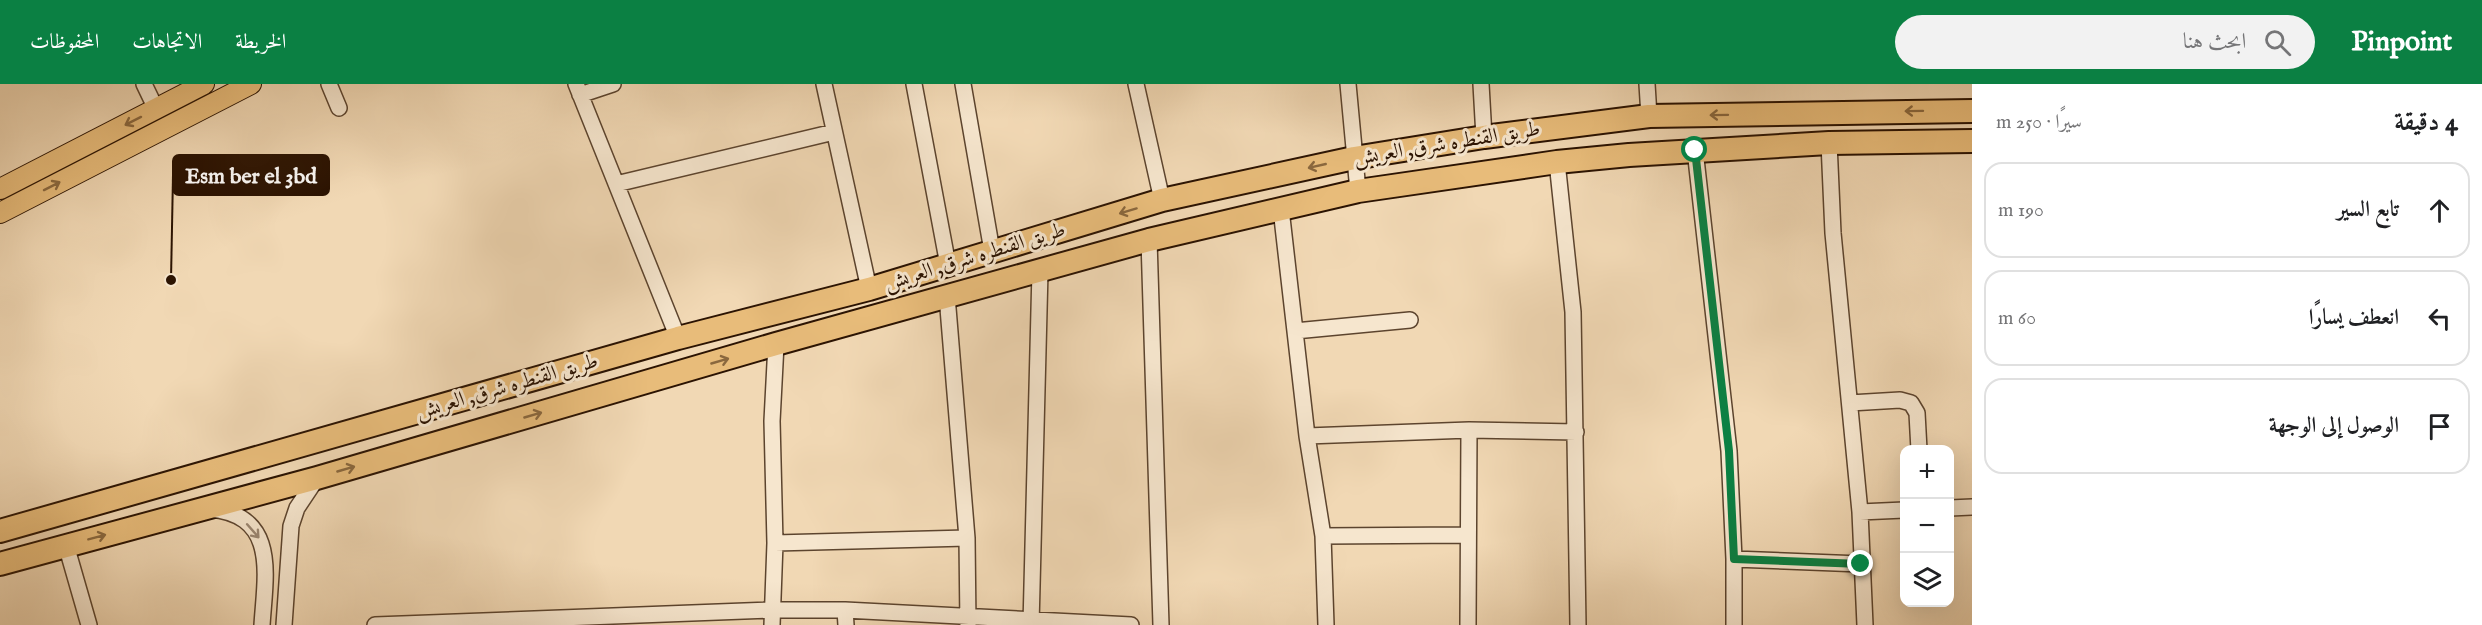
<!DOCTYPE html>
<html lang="ar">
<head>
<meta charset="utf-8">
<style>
  body { margin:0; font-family:"IM FELL English",Amiri,serif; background:#f2f2f2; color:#202124; direction:rtl }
  .controls { position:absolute; right:18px; bottom:18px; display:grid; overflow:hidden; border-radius:12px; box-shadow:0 6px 24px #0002 }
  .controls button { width:54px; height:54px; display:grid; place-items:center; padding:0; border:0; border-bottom:2px solid #e0e0e0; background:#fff; color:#202124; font:30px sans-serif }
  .stop { position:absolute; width:18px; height:18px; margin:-14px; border:4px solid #0b8043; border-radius:50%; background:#fff }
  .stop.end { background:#0b8043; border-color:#fff; box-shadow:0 2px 6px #0008 }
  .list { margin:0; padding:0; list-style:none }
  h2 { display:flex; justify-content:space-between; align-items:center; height:78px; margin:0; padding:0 24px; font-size:26px }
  h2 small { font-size:20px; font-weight:400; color:#757577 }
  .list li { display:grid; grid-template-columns:39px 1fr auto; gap:18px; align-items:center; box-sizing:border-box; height:96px; margin:0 12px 12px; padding:0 12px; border:2px solid #e0e0e0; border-radius:18px }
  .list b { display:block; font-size:22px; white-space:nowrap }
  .list em { font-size:20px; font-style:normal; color:#757577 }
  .icon { flex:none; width:33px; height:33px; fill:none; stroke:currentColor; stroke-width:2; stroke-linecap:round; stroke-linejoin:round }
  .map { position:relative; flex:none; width:1972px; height:541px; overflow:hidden; direction:ltr }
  header { display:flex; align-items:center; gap:36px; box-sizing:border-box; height:84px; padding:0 30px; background:#0b8043; color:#fff }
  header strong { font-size:28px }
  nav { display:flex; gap:33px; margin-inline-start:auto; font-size:21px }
  .search { width:420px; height:54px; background:#f2f2f2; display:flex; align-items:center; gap:15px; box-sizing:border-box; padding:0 21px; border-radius:33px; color:#757577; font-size:22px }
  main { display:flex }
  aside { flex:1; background:#fff }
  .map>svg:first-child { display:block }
</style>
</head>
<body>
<header>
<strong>Pinpoint</strong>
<div class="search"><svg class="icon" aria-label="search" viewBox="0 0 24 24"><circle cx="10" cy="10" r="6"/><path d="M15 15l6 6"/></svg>ابحث هنا</div>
<nav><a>الخريطة</a><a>الاتجاهات</a><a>المحفوظات</a></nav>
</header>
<main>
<aside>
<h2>4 دقيقة<small>سيرًا · 250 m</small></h2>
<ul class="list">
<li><svg class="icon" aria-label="ahead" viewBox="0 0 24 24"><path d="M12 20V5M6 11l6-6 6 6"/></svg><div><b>تابع السير</b></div><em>190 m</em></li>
<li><svg class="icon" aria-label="left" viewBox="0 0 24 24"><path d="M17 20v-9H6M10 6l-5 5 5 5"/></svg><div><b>انعطف يسارًا</b></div><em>60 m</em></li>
<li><svg class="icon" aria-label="arrive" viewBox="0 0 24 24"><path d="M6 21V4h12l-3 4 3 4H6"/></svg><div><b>الوصول إلى الوجهة</b></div></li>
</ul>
</aside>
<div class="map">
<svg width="1972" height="541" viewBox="0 0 1972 541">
  <rect width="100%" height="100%" fill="#f1d8b4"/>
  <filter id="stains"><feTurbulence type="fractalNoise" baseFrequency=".00333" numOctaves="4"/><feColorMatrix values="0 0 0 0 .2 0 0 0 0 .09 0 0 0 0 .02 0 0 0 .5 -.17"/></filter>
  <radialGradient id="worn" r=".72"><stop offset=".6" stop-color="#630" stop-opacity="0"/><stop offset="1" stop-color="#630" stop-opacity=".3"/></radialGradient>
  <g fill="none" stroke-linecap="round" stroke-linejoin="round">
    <g stroke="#5c442e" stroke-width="18">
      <path id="minor" d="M 144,0 L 156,25
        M 329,0 L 339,24
        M 576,0 L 678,254
        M 824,0 L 869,205
        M 914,0 L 948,181
        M 963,0 L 992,167
        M 1136,0 L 1162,116
        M 1348,0 L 1358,107
        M 1481,0 L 1484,53
        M 1647,0 L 1649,32
        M 580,11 L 613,0
        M 1829,59 L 1833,149 L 1860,428 L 1865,541
        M 1695,66 L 1729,367 L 1734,475 L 1734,541
        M 1557,78 L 1573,228 L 1578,541
        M 616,100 L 834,48
        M 1281,125 L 1307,352 L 1323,452 L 1326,541
        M 1149,156 L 1161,541
        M 947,212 L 967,454 L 968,541
        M 1295,247 L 1410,236
        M 1850,319 L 1900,316 L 1911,319 L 1917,329 L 1919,366
        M 1469,346 L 1576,348
        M 1307,352 L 1469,346 L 1468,541
        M 1950,424 L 1972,423
        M 210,425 C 279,431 265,492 262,541
        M 1860,428 L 1904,426
        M 1323,452 L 1467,451
        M 775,459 L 967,454
        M 66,461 L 89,541
        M 1734,475 L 1861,480
        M 845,526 L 846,541
        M 284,541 L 291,442 L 297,424 L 317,394
        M 375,541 L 772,526 L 845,526 L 1131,541
        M 772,541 L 775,459 L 772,337 L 776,260
        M 1031,541 L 1040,187"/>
    </g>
    <g stroke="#2b1302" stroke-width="22">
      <path id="major" d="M 0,105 L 204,0
        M 0,129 L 251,0"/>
    </g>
    <g stroke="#2b1302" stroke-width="26">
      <path id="highway" d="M 0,447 L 678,254 L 869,205 L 1162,116 L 1354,74 L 1484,53 L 1649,32 L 1972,27
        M 0,480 L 317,394 L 776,260 L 1149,156 L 1358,107 L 1557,78 L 1629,71 L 1829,59 L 1972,57"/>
    </g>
    <use href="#minor" stroke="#f6e6ce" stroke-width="15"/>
    <use href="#major" stroke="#e8bc7a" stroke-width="20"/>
    <use href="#highway" stroke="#e8bc7a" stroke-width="22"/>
  </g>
  <defs><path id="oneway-shaft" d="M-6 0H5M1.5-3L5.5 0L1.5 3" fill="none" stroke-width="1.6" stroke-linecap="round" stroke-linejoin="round" transform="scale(1.5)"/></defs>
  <g stroke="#8a683e">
    <use href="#oneway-shaft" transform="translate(1914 27) rotate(179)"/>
    <use href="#oneway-shaft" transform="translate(1719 31) rotate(179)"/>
    <use href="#oneway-shaft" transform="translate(133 37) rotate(153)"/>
    <use href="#oneway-shaft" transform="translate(1317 82) rotate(167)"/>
    <use href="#oneway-shaft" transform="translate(52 102) rotate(-27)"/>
    <use href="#oneway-shaft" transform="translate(1128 127) rotate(163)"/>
    <use href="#oneway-shaft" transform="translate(720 277) rotate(-16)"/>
    <use href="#oneway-shaft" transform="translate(533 331) rotate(-16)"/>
    <use href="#oneway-shaft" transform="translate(346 385) rotate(-16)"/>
    <use href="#oneway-shaft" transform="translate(97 453) rotate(-15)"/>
  </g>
  <use stroke="#9b8772" href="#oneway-shaft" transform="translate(253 447) rotate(49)"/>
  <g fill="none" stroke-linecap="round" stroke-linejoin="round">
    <path stroke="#0b8043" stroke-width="8" d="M 1695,66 L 1729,367 L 1734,475 L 1861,480"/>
  </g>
  <g text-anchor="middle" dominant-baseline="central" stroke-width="6" stroke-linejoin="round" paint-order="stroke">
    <g font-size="21" fill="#2b1302" stroke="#f6e6ce">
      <text transform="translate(1447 60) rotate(-9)">طريق القنطره شرق, العريش</text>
      <text transform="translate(975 173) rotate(-17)">طريق القنطره شرق, العريش</text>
      <text transform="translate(507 303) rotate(-16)">طريق القنطره شرق, العريش</text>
    </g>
  </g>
  <path fill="none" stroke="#2b1302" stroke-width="2" d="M171 196L173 91"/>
  <circle fill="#2b1302" stroke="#f6e6ce" stroke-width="2" cx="171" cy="196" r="6"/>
  <rect fill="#2b1302" stroke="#2b1302" stroke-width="2" x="173" y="71" width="156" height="40" rx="6"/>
  <g font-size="22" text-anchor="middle" font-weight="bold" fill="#fff">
    <text x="251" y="99">Esm ber el 3bd</text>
  </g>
  <rect width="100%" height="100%" filter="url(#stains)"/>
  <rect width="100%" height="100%" fill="url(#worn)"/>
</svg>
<div class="controls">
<button>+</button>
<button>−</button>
<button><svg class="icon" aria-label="layers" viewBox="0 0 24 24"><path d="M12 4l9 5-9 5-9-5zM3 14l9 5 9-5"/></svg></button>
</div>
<div class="stop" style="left:1695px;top:66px"></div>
<div class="stop end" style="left:1861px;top:480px"></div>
</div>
</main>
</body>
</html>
